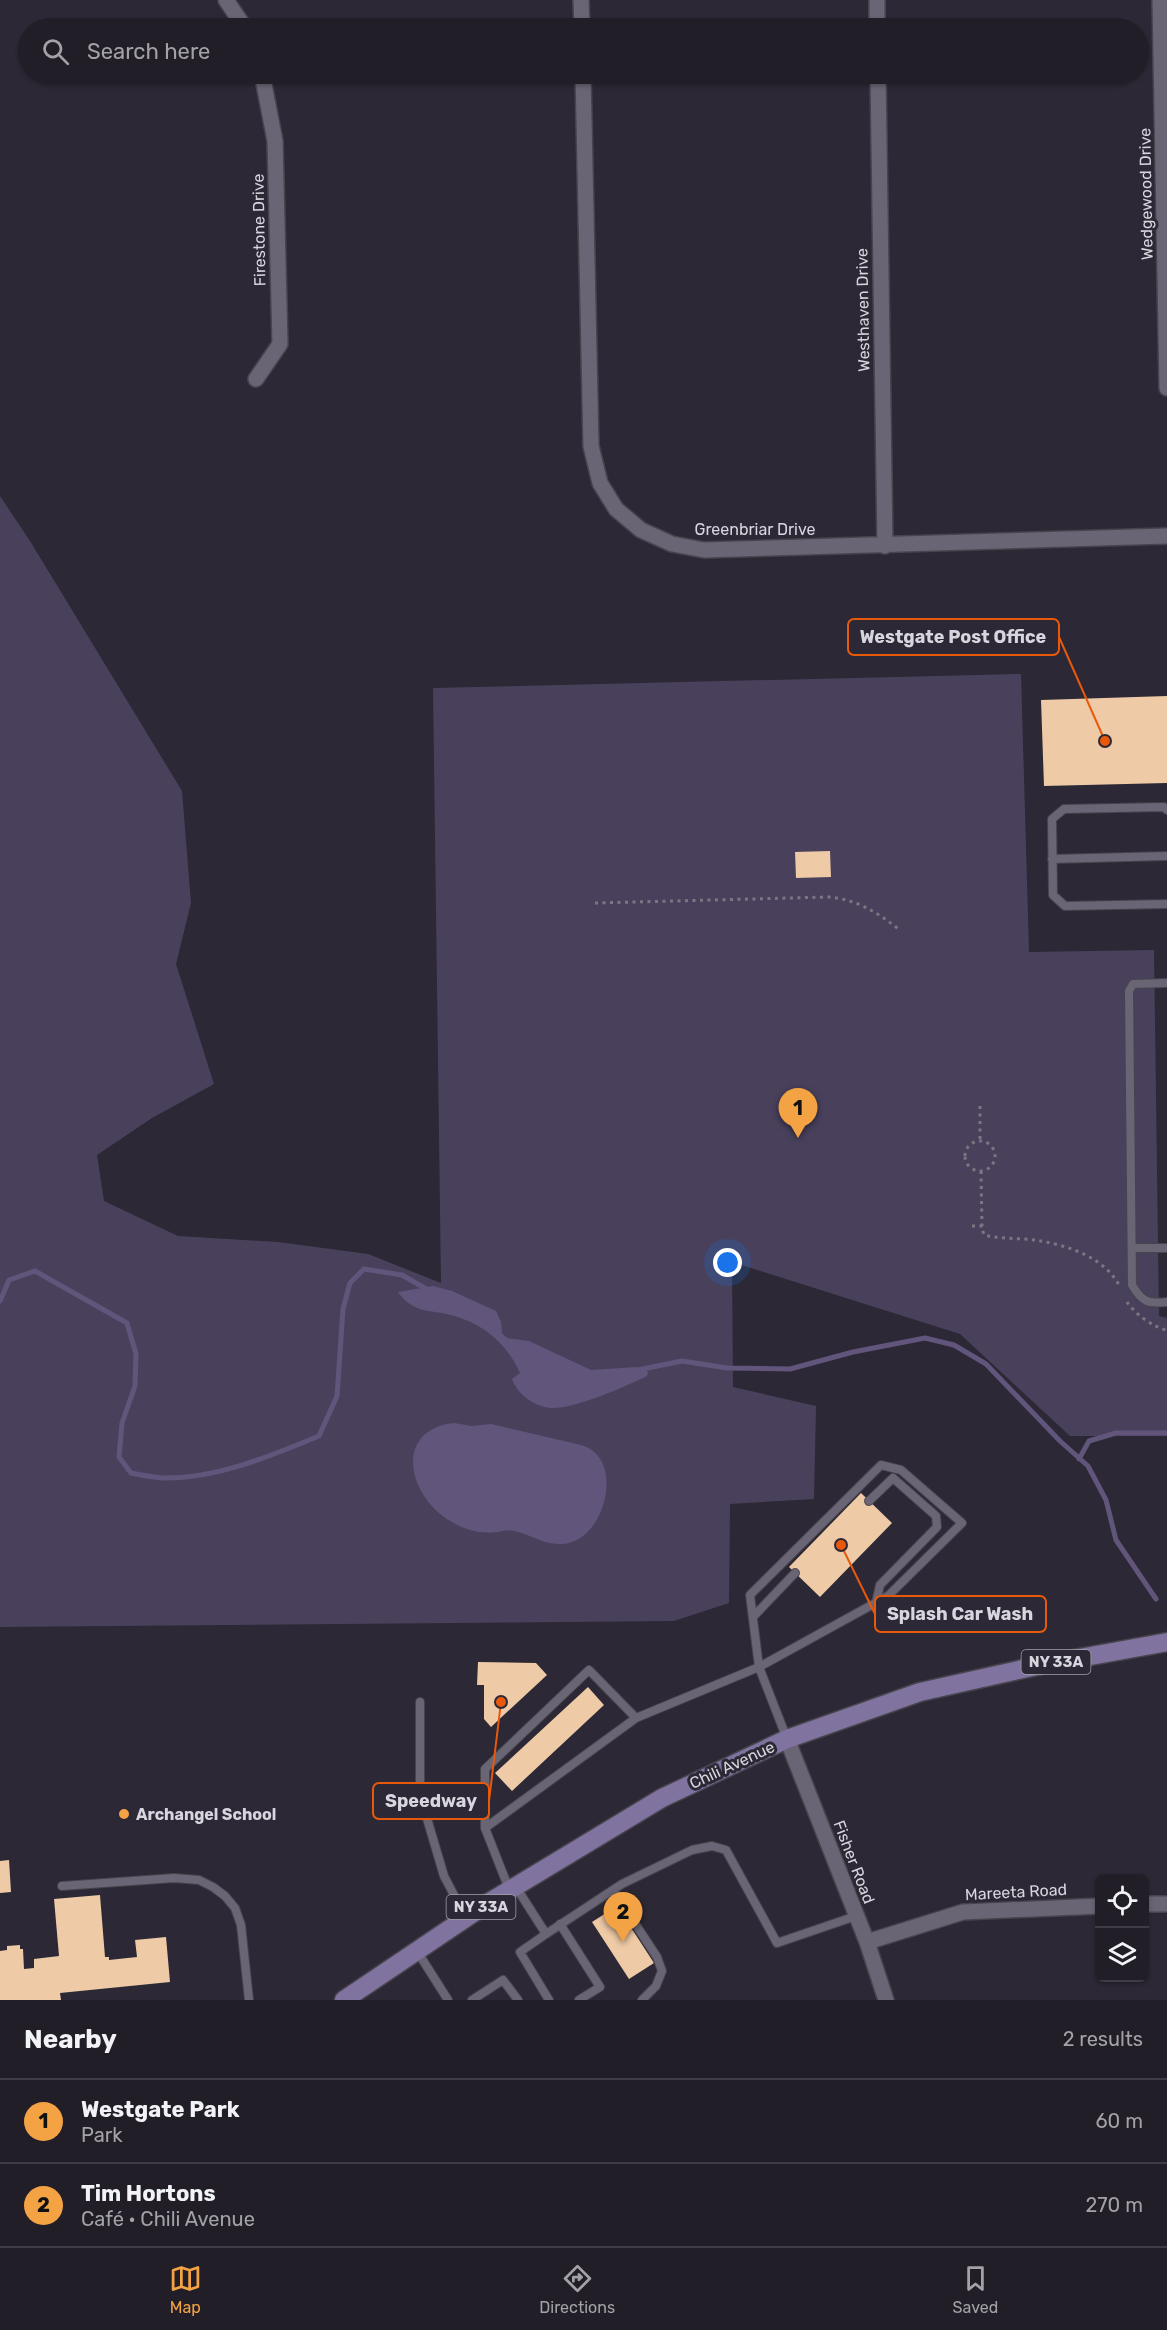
<!DOCTYPE html>
<html lang="en">
<head>
<meta charset="utf-8">
<style>
  body { margin:0; font-family:Rubik,sans-serif; background:#2d2b34; color:#f1f3f6 }
  .controls { position:absolute; right:18px; bottom:18px; display:grid; overflow:hidden; border-radius:9px; box-shadow:0 2px 4px #0004 }
  .controls button { width:54px; height:54px; display:grid; place-items:center; padding:0; border:0; border-bottom:2px solid #3e3c45; background:#211e28; color:#f1f3f6; font:30px sans-serif }
  .you { position:absolute; left:728px; top:1263px; width:21px; height:21px; margin:-15px; border:4px solid #fff; border-radius:50%; background:#1a73e8; box-shadow:0 0 0 9px #1a73e833 }
  .badge { display:grid; place-items:center; width:39px; height:39px; border-radius:50%; background:#f4a344; color:#111; font-size:20px; font-weight:700 }
  .pin { position:absolute; translate:-50% -50px; filter:drop-shadow(0 2px 3px #0008) }
  .pin::after { content:''; position:absolute; top:32px; width:21px; height:18px; background:inherit; clip-path:polygon(0 0,100% 0,50% 100%) }
  .list { margin:0; padding:0; list-style:none }
  h2 { display:flex; justify-content:space-between; align-items:center; height:78px; margin:0; padding:0 24px; font-size:26px }
  h2 small { font-size:20px; font-weight:400; color:#a2a2a8 }
  .list li { display:grid; grid-template-columns:39px 1fr auto; gap:18px; align-items:center; box-sizing:border-box; height:84px; padding:0 24px; border-top:2px solid #3e3c45 }
  .list b { display:block; font-size:22px; white-space:nowrap }
  .list p { margin:0; font-size:20px; white-space:nowrap; color:#a2a2a8 }
  .list em { font-size:20px; font-style:normal; color:#a2a2a8 }
  .icon { flex:none; width:33px; height:33px; fill:none; stroke:currentColor; stroke-width:2; stroke-linecap:round; stroke-linejoin:round }
  .map { position:relative; flex:none; width:1167px; height:2000px; overflow:hidden }
  .search { position:absolute; background:#211e28; box-shadow:0 2px 4px #0004; left:18px; right:18px; top:18px; height:66px; display:flex; align-items:center; gap:15px; box-sizing:border-box; padding:0 21px; border-radius:33px; color:#a2a2a8; font-size:22px }
  .sheet { height:246px; background:#211e28 }
  nav { display:flex; justify-content:space-around; align-items:center; box-sizing:border-box; height:84px; border-top:2px solid #3e3c45; background:#211e28; font-size:16px; color:#a2a2a8 }
  nav a { display:grid; justify-items:center; gap:3px }
  nav .on { color:#f4a344 }
  .map>svg:first-child { display:block }
</style>
</head>
<body>
<div class="map">
<svg width="1167" height="2000" viewBox="0 0 1167 2000">
  <rect width="100%" height="100%" fill="#2c2835"/>
  <path fill="#49415c" d="M 0,496 L 30,541 L 182,791 L 191,903 L 176,964 L 214,1084 L 152,1118 L 97,1155 L 104,1201 L 178,1236 L 278,1242 L 368,1254 L 441,1283 L 433,688 L 1021,674 L 1029,952 L 1154,950 L 1159,1316 L 1167,1318 L 1167,1436 L 1070,1436 L 960,1334 L 732,1262 L 733,1387 L 816,1406 L 814,1499 L 730,1504 L 729,1603 L 674,1621 L 0,1627 Z"/>
  <path fill="#61557b" d="M 433,1286 L 452,1291 L 496,1311 L 501,1322 L 502,1333 L 507,1338 L 529,1341 L 591,1370 L 637,1367 L 648,1372 L 647,1376 C 627,1386 572,1410 550,1408 C 534,1406 517,1394 512,1379 L 520,1373 C 507,1344 483,1323 451,1315 C 428,1309 414,1314 398,1292 Z
    M 454,1423 L 472,1426 L 491,1424 L 581,1445 C 584,1446 590,1448 593,1451 C 622,1473 601,1543 562,1544 C 543,1545 531,1534 514,1531 C 508,1529 501,1532 496,1532 C 480,1534 465,1530 452,1522 C 408,1498 392,1430 454,1423 Z"/>
  <g fill="none" stroke-linecap="round" stroke-linejoin="round">
    <path stroke="#61557b" stroke-width="5" d="M 0,1301 L 9,1280 L 35,1271 L 127,1323 L 136,1354 L 135,1386 L 122,1423 L 119,1457 L 131,1473 C 141,1475 152,1477 163,1478 C 217,1479 270,1456 319,1436 L 337,1396 L 343,1309 L 350,1283 L 364,1269 L 402,1275 L 428,1290
      M 638,1370 L 682,1361 L 727,1368 L 790,1369 L 853,1352 L 925,1338 L 954,1345 L 986,1364 L 1060,1441 L 1088,1466 L 1106,1500 L 1116,1540 L 1156,1599
      M 1079,1459 L 1089,1441 L 1116,1433 L 1167,1433"/>
  </g>
  <path fill="#eecaa6" d="M 1167,696 L 1167,783 L 1044,786 L 1041,700 Z
    M 830,851 L 831,877 L 796,878 L 795,852 Z
    M 861,1493 L 892,1523 L 820,1597 L 789,1567 Z
    M 478,1662 L 536,1663 L 547,1675 L 491,1727 L 484,1719 L 484,1685 L 477,1685 Z
    M 588,1687 L 604,1705 L 512,1791 L 495,1773 Z
    M 9,1860 L 11,1892 L 0,1893 L 0,1861 Z
    M 100,1895 L 105,1957 L 109,1957 L 109,1960 L 137,1957 L 135,1940 L 166,1937 L 170,1982 L 60,1993 L 61,2000 L 0,2000 L 0,1951 L 7,1950 L 7,1946 L 20,1945 L 20,1949 L 23,1949 L 24,1969 L 34,1968 L 34,1959 L 59,1956 L 54,1899 Z
    M 617,1906 L 654,1963 L 629,1979 L 592,1922 Z"/>
  <g fill="none" stroke-linecap="round" stroke-linejoin="round">
    <g stroke="#47444e" stroke-width="10">
      <path id="lane" d="M 1167,810 L 1164,807 L 1064,809 L 1052,819 L 1053,895 L 1065,906 L 1167,904
        M 1052,859 L 1167,856
        M 1167,983 L 1133,984 L 1129,991 L 1132,1285 C 1142,1302 1148,1304 1167,1302
        M 1132,1248 L 1167,1248
        M 881,1465 L 901,1470 L 962,1523 L 888,1596 L 759,1667 L 750,1595 Z
        M 869,1501 L 893,1478 L 936,1516 L 937,1527 L 880,1585 L 876,1603
        M 753,1617 L 795,1573
        M 420,1702 L 420,1790 L 423,1805 L 444,1876 L 466,1918
        M 485,1828 L 636,1718
        M 62,1886 L 174,1878 L 199,1880 L 213,1887 L 225,1896 L 235,1908 L 241,1925 L 249,2000
        M 516,1887 L 546,1934 L 622,1884 L 692,1850 L 712,1846 L 726,1850 L 777,1943 L 856,1916
        M 509,1889 L 485,1828 L 485,1769 L 589,1670 L 636,1718 L 759,1667 L 787,1739
        M 613,1890 L 657,1957 L 662,1971 L 656,1986 L 642,2000
        M 560,1924 L 600,1987 L 579,2000
        M 546,1934 L 520,1952 L 549,2000
        M 417,1951 L 448,2000
        M 472,2000 L 503,1980 L 518,2000"/>
    </g>
    <g stroke="#47444e" stroke-width="18">
      <path id="street" d="M 226,0 L 245,28
        M 581,0 L 582,28
        M 877,0 L 877,28
        M 1160,0 L 1167,388
        M 583,74 L 591,446 L 600,483 L 616,509 L 641,530 L 672,544 L 704,550 L 1167,536
        M 878,74 L 885,546
        M 256,379 L 280,344 L 275,141 L 262,74
        M 787,1739 L 867,1942 L 886,2000
        M 1144,1904 L 1167,1904
        M 867,1942 L 963,1912 L 1100,1906"/>
    </g>
    <g stroke="#47444e" stroke-width="21">
      <path id="primary" d="M 344,2000 L 488,1903 L 662,1798 L 787,1739 L 920,1692 L 1041,1665 L 1167,1642"/>
    </g>
    <path stroke="#7a7782" stroke-width="3" stroke-dasharray="3 4.5" stroke-linecap="butt" d="M 595,903 L 829,897 C 859,900 878,913 901,931
      M 980,1106 L 980,1142
      M965 1156a15 15 0 1 1 30 0a15 15 0 1 1-30 0Z
      M 981,1171 L 982,1228 L 984,1235 C 1001,1239 1018,1238 1035,1240 C 1066,1245 1103,1256 1119,1285
      M 972,1226 L 982,1226
      M 1127,1302 C 1134,1313 1154,1328 1167,1330"/>
    <use href="#lane" stroke="#696574" stroke-width="8"/>
    <use href="#street" stroke="#696574" stroke-width="15"/>
    <use href="#primary" stroke="#80739f" stroke-width="18"/>
  </g>
  <circle fill="#f4a344" stroke="#2c2835" stroke-width="2" cx="124" cy="1814" r="6"/>
  <g text-anchor="middle" dominant-baseline="central" stroke-width="6" stroke-linejoin="round" paint-order="stroke">
    <g fill="#2c2835" stroke="#a4a1ab" stroke-width="1.5">
      <rect x="1021.5" y="1650" width="69" height="24" rx="4.5"/>
      <rect x="446.5" y="1895" width="69" height="24" rx="4.5"/>
    </g>
    <g font-size="15" font-weight="bold" fill="#d7d5dd">
      <text x="1056" y="1662">NY 33A</text>
      <text x="481" y="1907">NY 33A</text>
    </g>
    <g font-size="16" fill="#d7d5dd" stroke="#2c2835">
      <text transform="translate(1146 194) rotate(-91)">Wedgewood Drive</text>
      <text transform="translate(259 230) rotate(-91)">Firestone Drive</text>
      <text transform="translate(863 310) rotate(-91)">Westhaven Drive</text>
      <text x="755" y="529">Greenbriar Drive</text>
      <text transform="translate(732 1765) rotate(-25)">Chili Avenue</text>
      <text transform="translate(854 1862) rotate(69)">Fisher Road</text>
      <text transform="translate(1016 1892) rotate(-3)">Mareeta Road</text>
    </g>
    <g font-size="16" font-weight="bold" fill="#d7d5dd" stroke="#2c2835" text-anchor="start">
      <text x="136" y="1814">Archangel School</text>
    </g>
  </g>
  <path fill="none" stroke="#e8590c" stroke-width="2" d="M1105 741L1059 637M841 1545L875 1614M501 1702L489 1801"/>
  <g fill="#e8590c" stroke="#2c2835" stroke-width="2">
    <circle cx="1105" cy="741" r="6"/>
    <circle cx="841" cy="1545" r="6"/>
    <circle cx="501" cy="1702" r="6"/>
  </g>
  <g fill="#2c2835" stroke="#e8590c" stroke-width="2">
    <rect x="848" y="619" width="211" height="36" rx="6"/>
    <rect x="875" y="1596" width="171" height="36" rx="6"/>
    <rect x="373" y="1783" width="116" height="36" rx="6"/>
  </g>
  <g font-size="18" text-anchor="middle" font-weight="bold" fill="#d7d5dd">
    <text x="953" y="643">Westgate Post Office</text>
    <text x="960" y="1620">Splash Car Wash</text>
    <text x="431" y="1807">Speedway</text>
  </g>
</svg>
<div class="controls">
<button><svg class="icon" aria-label="locate" viewBox="0 0 24 24"><circle cx="12" cy="12" r="6"/><path d="M12 2v4M12 18v4M2 12h4M18 12h4"/></svg></button>
<button><svg class="icon" aria-label="layers" viewBox="0 0 24 24"><path d="M12 4l9 5-9 5-9-5zM3 14l9 5 9-5"/></svg></button>
</div>
<div class="you"></div>
<div class="pin badge" style="left:798px;top:1138px">1</div>
<div class="pin badge" style="left:623px;top:1942px">2</div>
<div class="search"><svg class="icon" aria-label="search" viewBox="0 0 24 24"><circle cx="10" cy="10" r="6"/><path d="M15 15l6 6"/></svg>Search here</div>
</div>
<section class="sheet">
<h2>Nearby<small>2 results</small></h2>
<ul class="list">
<li><span class="badge">1</span><div><b>Westgate Park</b><p>Park</p></div><em>60 m</em></li>
<li><span class="badge">2</span><div><b>Tim Hortons</b><p>Café · Chili Avenue</p></div><em>270 m</em></li>
</ul>
</section>
<nav>
<a class="on"><svg class="icon" aria-label="map" viewBox="0 0 24 24"><path d="M3 6l6-2 6 2 6-2v14l-6 2-6-2-6 2zM9 4v14M15 6v14"/></svg>Map</a>
<a><svg class="icon" aria-label="directions" viewBox="0 0 24 24"><path d="M12 3l9 9-9 9-9-9zM9 14v-3h6M13 9l2 2-2 2"/></svg>Directions</a>
<a><svg class="icon" aria-label="saved" viewBox="0 0 24 24"><path d="M7 4h10v16l-5-4-5 4z"/></svg>Saved</a>
</nav>
</body>
</html>
